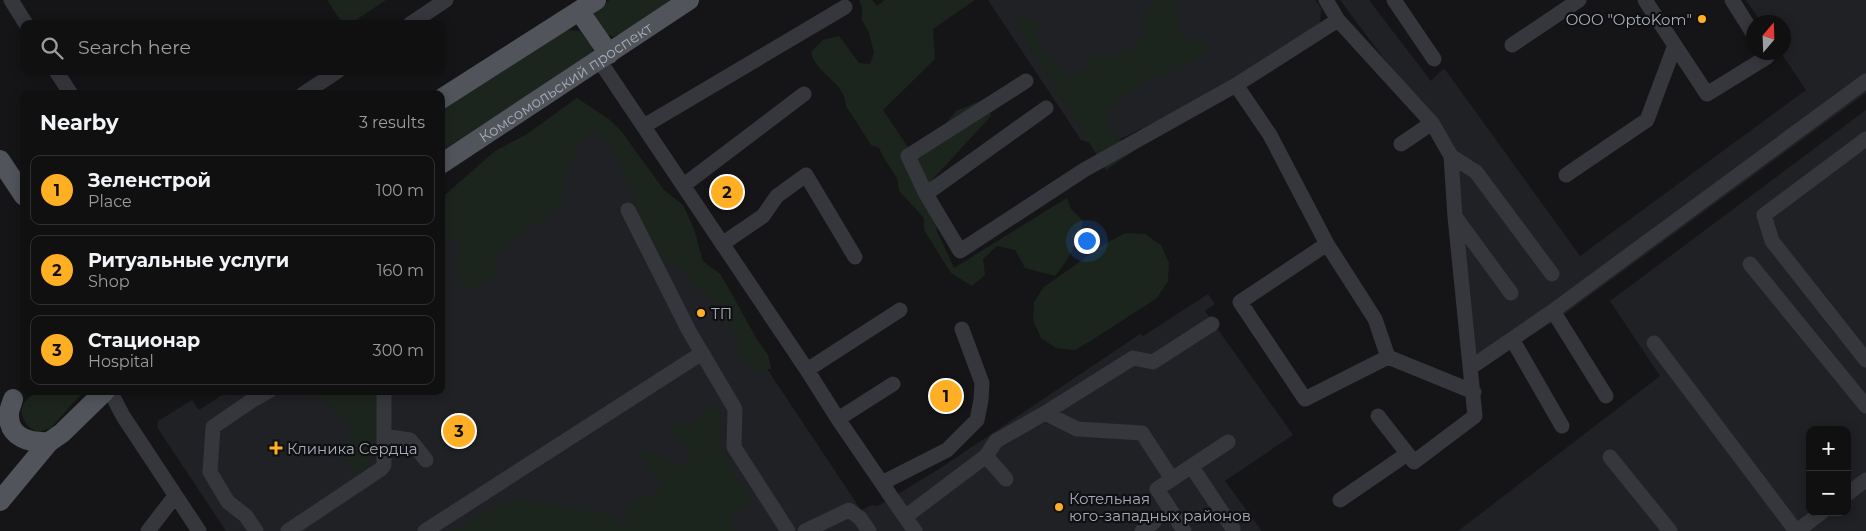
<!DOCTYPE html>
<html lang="en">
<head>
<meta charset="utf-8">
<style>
  body { margin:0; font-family:Montserrat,sans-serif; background:#19191a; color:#f1f3f6 }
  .controls { position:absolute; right:15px; bottom:15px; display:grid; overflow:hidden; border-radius:10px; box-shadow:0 2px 12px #0003 }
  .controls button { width:45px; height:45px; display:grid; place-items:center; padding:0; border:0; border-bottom:1px solid #303031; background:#101011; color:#f1f3f6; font:25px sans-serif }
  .compass { position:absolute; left:1746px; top:15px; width:45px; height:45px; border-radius:50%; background:#101011; box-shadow:0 2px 12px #0003; rotate:19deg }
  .you { position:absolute; left:1086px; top:240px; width:18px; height:18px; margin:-12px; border:4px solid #fff; border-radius:50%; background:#1a73e8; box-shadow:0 0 0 8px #1a73e833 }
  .badge { display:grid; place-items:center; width:32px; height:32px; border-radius:50%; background:#ffaf24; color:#111; font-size:16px; font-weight:700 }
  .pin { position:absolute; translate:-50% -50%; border:2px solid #fff; box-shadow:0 1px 5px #0006 }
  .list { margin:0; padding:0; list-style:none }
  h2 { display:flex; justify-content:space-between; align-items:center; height:65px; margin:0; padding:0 20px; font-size:21px }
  h2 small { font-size:16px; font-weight:400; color:#9c9d9f }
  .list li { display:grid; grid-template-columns:32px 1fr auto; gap:15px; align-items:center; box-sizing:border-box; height:70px; margin:0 10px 10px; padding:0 10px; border:1px solid #303031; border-radius:10px }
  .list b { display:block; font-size:19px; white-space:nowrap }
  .list p { margin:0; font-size:16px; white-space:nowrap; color:#9c9d9f }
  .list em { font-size:16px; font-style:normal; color:#9c9d9f }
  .icon { flex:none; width:28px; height:28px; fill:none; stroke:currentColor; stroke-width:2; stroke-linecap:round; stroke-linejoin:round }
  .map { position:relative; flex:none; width:1866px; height:531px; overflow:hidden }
  .search { position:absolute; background:#101011; box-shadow:0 2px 12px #0003; left:20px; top:20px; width:425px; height:55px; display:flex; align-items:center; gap:12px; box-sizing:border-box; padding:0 18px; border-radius:10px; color:#9c9d9f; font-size:19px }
  .panel { position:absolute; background:#101011; box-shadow:0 2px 12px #0003; left:20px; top:90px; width:425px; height:305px; border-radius:10px }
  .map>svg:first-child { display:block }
</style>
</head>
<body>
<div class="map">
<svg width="1866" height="531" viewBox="0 0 1866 531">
  <rect width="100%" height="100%" fill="#151517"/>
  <path fill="#202124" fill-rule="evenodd" d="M 988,0 L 1315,0 L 1321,8 L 1320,25 L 1235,78 L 1159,120 L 1104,147 L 1081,140 Z
    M 1340,0 L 1369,0 L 1431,81 L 1444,68 L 1580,256 L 1806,90 L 1781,53 L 1784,52 L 1784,22 L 1761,22 L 1746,0 L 1866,0 L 1866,93 L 1566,313 L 1473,373 L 1446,148 L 1432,123 Z
    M 1866,110 L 1866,531 L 1458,531 L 1660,376 L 1610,301 ZM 1810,430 L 1847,430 L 1847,512 L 1810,512 Z
    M 597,113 L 861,510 L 872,505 L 878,506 L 939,469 L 1140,334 L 1143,336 L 1208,294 L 1215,304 L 1205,311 L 1293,435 L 1225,481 L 1262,531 L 226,531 L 157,427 L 158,421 L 192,400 L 199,410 L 228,391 L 441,391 L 441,200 Z"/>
  <path fill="#1c251d" d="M 327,0 L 386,0 L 350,24 L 343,24 Z
    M 610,0 L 674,0 L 634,27 L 613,37 C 605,34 591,23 595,13 C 597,7 606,3 610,0 Z
    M 859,0 L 872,0 L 877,6 L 885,0 L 975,0 L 933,29 L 935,59 L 883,110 L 916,159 L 956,111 L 990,97 L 991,116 L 932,180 L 937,231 L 954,268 L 1067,198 L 1071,209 L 1083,221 C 1078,243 1069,259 1055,276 L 1025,268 L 1015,250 L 997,246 L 983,259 L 985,275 L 972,286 L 951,273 L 924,230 L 924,218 L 899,191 L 897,178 L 885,160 L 879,148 L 871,145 L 846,106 C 845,81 816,75 811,52 L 823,40 L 839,36 L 859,63 L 870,64 L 874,53 L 869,33 L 862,20 L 862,7 Z
    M 1156,0 L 1176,0 L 1179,29 L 1188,40 L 1202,37 L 1207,51 L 1193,62 L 1173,68 L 1163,75 L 1144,79 L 1131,93 L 1125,96 L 1118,96 L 1113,107 L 1106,113 L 1112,133 L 1134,151 L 1106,170 L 1016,23 L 1017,15 L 1038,22 L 1037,40 L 1058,68 L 1073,78 L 1080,70 L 1096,73 L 1088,65 L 1089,55 L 1108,56 L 1128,50 L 1142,37 L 1146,15 Z
    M 564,30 L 580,31 L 593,48 L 593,55 L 441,151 L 441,108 Z
    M 577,98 L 610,120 L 621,131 L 664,190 L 683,205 L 694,229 L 703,261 L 720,274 L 732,294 L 756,338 L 768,355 L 771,369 L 753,371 L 741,354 L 735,334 L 714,299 L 696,289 L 679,265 L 664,260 L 638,218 L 631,187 L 610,143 L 597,131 L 580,141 L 563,178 L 564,197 L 556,212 L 512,239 L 494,256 L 493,261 L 498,275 L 470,290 L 460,281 L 457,262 L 460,240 L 450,237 L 441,243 L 441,196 L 446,194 L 495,151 L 527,134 Z
    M 1126,233 L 1145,234 L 1161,245 L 1169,263 L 1168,281 L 1157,298 L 1092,340 L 1075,350 L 1056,348 L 1041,338 L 1033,320 L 1034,302 L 1044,287 L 1108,242 Z
    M 38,391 L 84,391 L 51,428 L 39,432 C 32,430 27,427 24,420 C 17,405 27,399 38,391 Z
    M 312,391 L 380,391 L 380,407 L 369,465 L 360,472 L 354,473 L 343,451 L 351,433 C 344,414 329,405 313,394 Z
    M 720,404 L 721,450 L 752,503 L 729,515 L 734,531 L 451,531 L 462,527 L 491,509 L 520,500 L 568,507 L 603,513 L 618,521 L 624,528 L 627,514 L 636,499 L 650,496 L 662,484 L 638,450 L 653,453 L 680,465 L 691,459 L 681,439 L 665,418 L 692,428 L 703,411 Z"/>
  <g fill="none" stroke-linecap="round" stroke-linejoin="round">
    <path stroke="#35373c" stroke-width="15" d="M 11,0 L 26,24
      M 1326,0 L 1338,20 L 1432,123 L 1451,156 L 1476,172 L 1552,274
      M 1394,0 L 1434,59
      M 1645,0 L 1707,94 L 1767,57 L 1764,52
      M 1732,0 L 1754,35
      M 410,24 L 446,0
      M 1512,45 L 1579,0
      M 599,60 L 807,370 L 838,419 L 905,517 L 986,456 L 996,441 L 1045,413 L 1133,358 L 1153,362 L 1212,324
      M 56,71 L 71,94
      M 1236,85 L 1270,135 L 1327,244 L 1375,319 L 1388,357 L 1474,392
      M 303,94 L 338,71
      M 1046,108 L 926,194 L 960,251 L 1084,170 L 1236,85 L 1338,20
      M 644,126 L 845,7
      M 1866,139 L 1764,215 L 1772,241 L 1866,360
      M 1401,144 L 1432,123
      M 1566,175 L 1647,120 L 1675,45
      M 684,185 L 804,94
      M 926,194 L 908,156 L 1026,81
      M 628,210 L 689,331 L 702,353
      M 1456,218 L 1511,293
      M 722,244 L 763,216 L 777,196 L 806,175 L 855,257
      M 1327,244 L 1240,302 L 1305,399 L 1388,357
      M 1750,264 L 1866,406
      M 1553,311 L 1606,396
      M 1512,339 L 1562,426
      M 1654,343 L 1796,531
      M 1470,368 L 1553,311 L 1866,81
      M 807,370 L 900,310
      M 110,391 L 123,416 L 199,531
      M 1045,413 L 1077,429 L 1142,433 L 1172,479
      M 1378,416 L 1414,462 L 1475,416 L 1455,217 L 1451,156
      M 838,419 L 893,384
      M 384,436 L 410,440 L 426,460
      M 986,456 L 1006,479
      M 1610,457 L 1670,531
      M 1192,467 L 1233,529
      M 882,483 L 947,450 L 977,420 L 981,400 L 982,383 L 962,329
      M 1847,494 L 1866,480
      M 1340,500 L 1407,454
      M 905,517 L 915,531
      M 148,531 L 175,496
      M 256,531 L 246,516 L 228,502 L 210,472 L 213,427 L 251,401 L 269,391
      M 288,531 L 381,469 L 384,465 L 384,391
      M 425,531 L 702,353 L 735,409 L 734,447 L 788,531
      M 805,531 L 849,510 L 860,518 L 869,531
      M 1142,531 L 1154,522
      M 1184,531 L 1157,489 L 1228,442
      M 1797,531 L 1822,512"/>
    <g stroke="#51545b" stroke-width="20">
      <path d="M 580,12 L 609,54"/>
      <path d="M 441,99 L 596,0"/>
      <path d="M 0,160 L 24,196"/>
      <path id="s1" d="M 441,164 L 689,0"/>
      <path d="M 13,399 C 12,404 9,409 9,414 C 8,438 30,443 49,442"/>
      <path d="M 0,501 L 49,442 L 62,433 L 105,391"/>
    </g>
  </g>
  <g fill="#ffaf24" stroke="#101012" stroke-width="2">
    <circle cx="1702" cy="19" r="5"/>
    <circle cx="701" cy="313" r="5"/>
    <path d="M273.5 440.5h5v5h5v5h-5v5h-5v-5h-5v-5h5z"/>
    <circle cx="1059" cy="507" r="5"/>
  </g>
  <g text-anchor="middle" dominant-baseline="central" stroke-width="4.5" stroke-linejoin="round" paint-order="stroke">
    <g font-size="15" fill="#a5acb8" stroke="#101012" text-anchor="start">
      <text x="1692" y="19" text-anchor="end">OOO "OptoKom"</text>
      <text x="711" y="313">ТП</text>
      <text x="287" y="448">Клиника Сердца</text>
      <text x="1069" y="498">Котельная<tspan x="1069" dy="17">юго-западных районов</tspan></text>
    </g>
    <g font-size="15" fill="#a5acb8" stroke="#101012">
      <text stroke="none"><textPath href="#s1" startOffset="149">Комсомольский проспект</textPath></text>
    </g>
  </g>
</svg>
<div class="controls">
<button>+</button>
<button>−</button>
</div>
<svg class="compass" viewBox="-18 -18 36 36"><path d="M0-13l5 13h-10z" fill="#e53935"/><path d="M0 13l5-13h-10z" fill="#9c9d9f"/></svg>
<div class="you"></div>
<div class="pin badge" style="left:946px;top:396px">1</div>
<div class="pin badge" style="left:727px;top:192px">2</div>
<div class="pin badge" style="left:459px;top:431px">3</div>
<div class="search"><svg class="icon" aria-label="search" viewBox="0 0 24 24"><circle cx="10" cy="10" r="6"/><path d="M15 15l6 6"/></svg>Search here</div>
<section class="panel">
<h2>Nearby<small>3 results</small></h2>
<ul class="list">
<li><span class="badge">1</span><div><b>Зеленстрой</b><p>Place</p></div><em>100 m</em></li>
<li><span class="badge">2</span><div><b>Ритуальные услуги</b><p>Shop</p></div><em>160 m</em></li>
<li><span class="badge">3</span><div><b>Стационар</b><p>Hospital</p></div><em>300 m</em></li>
</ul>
</section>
</div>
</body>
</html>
